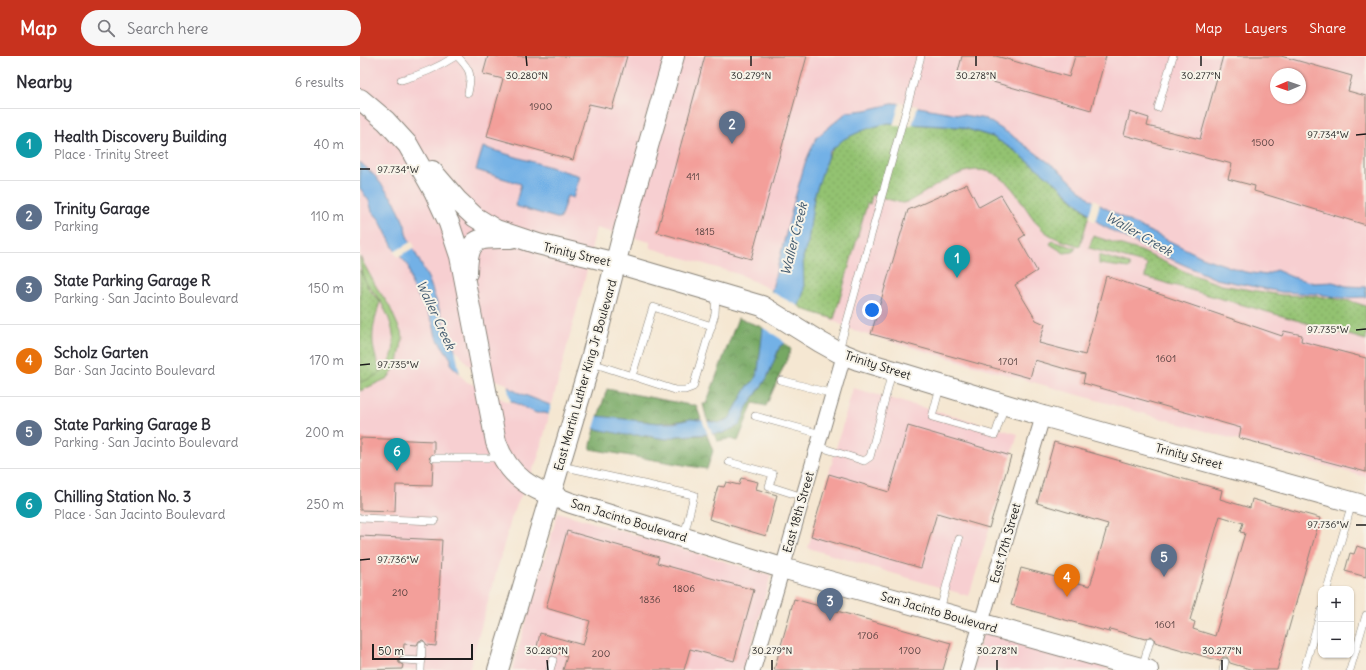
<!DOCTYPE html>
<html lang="en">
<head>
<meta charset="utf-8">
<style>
  body { margin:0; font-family:Delius,sans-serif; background:#f7f7f7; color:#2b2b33 }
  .controls { position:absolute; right:12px; bottom:12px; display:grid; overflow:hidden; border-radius:8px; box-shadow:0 1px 3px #0004 }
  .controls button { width:36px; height:36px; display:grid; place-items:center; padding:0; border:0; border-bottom:1px solid #e1e1e2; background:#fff; color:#2b2b33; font:20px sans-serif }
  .compass { position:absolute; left:910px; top:12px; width:36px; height:36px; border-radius:50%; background:#fff; box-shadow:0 1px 3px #0004; rotate:268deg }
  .scale { position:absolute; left:12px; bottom:10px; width:101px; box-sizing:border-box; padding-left:4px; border:2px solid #1c1c1c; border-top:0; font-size:11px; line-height:14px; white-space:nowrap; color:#1c1c1c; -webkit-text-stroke:3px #f7f3e8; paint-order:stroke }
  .you { position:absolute; left:512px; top:254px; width:14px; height:14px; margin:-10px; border:3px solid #fff; border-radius:50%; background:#1a73e8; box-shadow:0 0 0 6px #1a73e833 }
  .badge { display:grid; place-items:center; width:26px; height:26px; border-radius:50%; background:#c8321e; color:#fff; font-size:13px; font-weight:700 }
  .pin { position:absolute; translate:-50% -33px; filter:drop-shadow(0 1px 2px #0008) }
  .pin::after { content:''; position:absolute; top:21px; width:14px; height:12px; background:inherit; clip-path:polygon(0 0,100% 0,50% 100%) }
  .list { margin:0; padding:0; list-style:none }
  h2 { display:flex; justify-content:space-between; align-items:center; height:52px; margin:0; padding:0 16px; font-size:17px }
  h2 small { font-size:13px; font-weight:400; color:#7c7c81 }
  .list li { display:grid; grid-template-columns:26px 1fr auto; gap:12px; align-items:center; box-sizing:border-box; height:72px; padding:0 16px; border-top:1px solid #e1e1e2 }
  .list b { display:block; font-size:15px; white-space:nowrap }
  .list p { margin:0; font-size:13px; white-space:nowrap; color:#7c7c81 }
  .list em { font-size:13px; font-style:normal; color:#7c7c81 }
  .icon { flex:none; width:22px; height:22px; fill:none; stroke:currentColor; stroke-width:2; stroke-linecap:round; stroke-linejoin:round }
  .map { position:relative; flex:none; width:1006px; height:614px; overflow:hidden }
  header { display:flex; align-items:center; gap:24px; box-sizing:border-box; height:56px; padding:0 20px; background:#c8321e; color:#fff }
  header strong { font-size:19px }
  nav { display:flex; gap:22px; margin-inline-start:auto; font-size:14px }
  .search { width:280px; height:36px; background:#f7f7f7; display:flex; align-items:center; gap:10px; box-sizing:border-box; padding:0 14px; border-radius:22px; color:#7c7c81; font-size:15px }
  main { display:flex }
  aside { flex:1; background:#fff }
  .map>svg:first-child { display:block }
</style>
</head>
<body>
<header>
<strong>Map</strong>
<div class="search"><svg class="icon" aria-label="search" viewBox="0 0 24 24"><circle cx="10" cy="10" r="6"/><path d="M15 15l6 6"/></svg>Search here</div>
<nav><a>Map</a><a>Layers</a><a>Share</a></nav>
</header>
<main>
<aside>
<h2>Nearby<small>6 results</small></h2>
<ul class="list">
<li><span class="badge" style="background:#0f9aa8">1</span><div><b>Health Discovery Building</b><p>Place · Trinity Street</p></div><em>40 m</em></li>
<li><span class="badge" style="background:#5c6f8a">2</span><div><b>Trinity Garage</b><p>Parking</p></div><em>110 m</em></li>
<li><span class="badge" style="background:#5c6f8a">3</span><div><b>State Parking Garage R</b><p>Parking · San Jacinto Boulevard</p></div><em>150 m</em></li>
<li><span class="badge" style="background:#e8710a">4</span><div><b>Scholz Garten</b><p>Bar · San Jacinto Boulevard</p></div><em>170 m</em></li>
<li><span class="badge" style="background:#5c6f8a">5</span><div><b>State Parking Garage B</b><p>Parking · San Jacinto Boulevard</p></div><em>200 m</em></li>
<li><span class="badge" style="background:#0f9aa8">6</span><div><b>Chilling Station No. 3</b><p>Place · San Jacinto Boulevard</p></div><em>250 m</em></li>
</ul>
</aside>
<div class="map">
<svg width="1006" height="614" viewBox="0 0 1006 614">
  <defs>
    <pattern id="green-dots" width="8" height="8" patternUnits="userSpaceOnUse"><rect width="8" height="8" fill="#93c271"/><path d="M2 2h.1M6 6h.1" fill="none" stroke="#7ea661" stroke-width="1.8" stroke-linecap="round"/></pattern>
    <pattern id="forest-crowns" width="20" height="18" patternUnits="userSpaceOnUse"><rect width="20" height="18" fill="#76a863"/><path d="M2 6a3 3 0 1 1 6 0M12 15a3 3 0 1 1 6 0" fill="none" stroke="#608851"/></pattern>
  </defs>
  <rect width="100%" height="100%" fill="#f7f3e8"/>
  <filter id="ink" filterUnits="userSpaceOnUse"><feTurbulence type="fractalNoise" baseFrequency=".025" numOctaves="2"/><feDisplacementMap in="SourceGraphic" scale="8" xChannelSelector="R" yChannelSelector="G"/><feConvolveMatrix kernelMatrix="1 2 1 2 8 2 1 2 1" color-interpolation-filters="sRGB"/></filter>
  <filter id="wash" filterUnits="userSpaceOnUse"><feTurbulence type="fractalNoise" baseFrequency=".012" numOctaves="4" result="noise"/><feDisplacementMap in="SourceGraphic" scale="16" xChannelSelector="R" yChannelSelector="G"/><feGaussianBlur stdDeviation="0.9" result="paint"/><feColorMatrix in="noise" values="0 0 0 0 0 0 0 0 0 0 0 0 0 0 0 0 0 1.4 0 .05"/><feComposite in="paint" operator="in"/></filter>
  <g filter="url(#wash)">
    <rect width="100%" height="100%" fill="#f5e7d2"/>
    <path fill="#f7cfd1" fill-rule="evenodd" d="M 0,0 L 1006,0 L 1006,421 L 494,275 L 381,219 L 291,192 L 290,186 L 236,172 L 226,218 L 178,402 L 152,460 L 109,614 L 0,614 ZM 916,18 L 940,18 L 940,42 L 916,42 Z
      M 493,332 L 658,378 L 609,540 L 448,492 Z
      M 198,456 L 411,519 L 385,614 L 152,614 Z
      M 623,576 L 755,614 L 612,614 Z"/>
    <path fill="url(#green-dots)" stroke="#586f46" d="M 529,67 L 601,71 L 633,81 L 655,95 L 697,128 L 729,159 L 720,190 C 707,186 693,183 683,174 C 660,152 650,107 608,115 C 591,119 564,137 548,146 L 542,147 L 512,139 L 510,148 L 507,148 L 474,263 C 464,259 447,256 438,250 C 447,228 442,223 443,202 C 444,194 449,180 450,170 C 454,140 458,103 483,83 C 495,74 514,71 529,67 Z
      M 733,180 L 781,195 L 828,217 L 861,229 L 921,239 L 956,240 L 990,245 L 1006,250 L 1006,284 L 785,221 L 787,208 L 729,192 Z
      M 692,185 L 716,192 L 713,196 L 704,197 L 690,188 Z
      M 739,199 L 769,208 L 770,212 L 739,208 Z
      M 0,214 L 9,233 L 20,246 C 11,275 9,289 22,317 L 10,324 L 0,326 Z"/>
    <path fill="url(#forest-crowns)" stroke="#496240" d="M 378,262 L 404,272 L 398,315 L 394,325 L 388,330 L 369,363 L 359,367 L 347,364 L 343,348 L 346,348 Z
      M 426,287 L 431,294 L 406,350 L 393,347 L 378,385 L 370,383 L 357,385 L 354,378 L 363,377 L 380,368 L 387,351 L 407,322 L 420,290 Z
      M 247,333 L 330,349 L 336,349 L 341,363 L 298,367 L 238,361 Z
      M 235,373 L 307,383 L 317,380 L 347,379 L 353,395 L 347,413 L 230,393 Z"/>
    <path fill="#93c271" stroke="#586f46" d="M 0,201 L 17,232 L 29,249 L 43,281 L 38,307 L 28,322 L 0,335 L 0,326 C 40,315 40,282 23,250 C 12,230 0,228 0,201 Z"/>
    <path fill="#73b1e6" stroke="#486681" d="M 536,47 L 626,63 L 651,79 L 699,114 L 731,144 L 763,162 L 844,202 L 885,216 L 906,219 L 916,214 L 932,221 L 954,227 L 973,226 L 986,230 L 1006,231 L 1006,241 L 982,242 L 959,238 L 921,236 L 856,223 L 788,193 L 741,169 L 697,128 L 655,95 L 633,81 L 601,71 L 528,67 L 506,73 L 484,83 L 469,96 L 454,141 L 448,186 L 443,201 L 444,235 L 426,287 L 420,290 L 407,322 L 387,351 L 380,369 L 363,377 L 317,380 L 307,383 L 281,379 L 266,379 L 222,370 L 185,357 L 176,357 L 108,324 L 91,309 L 91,303 L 76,281 L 73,267 L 52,229 L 48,209 L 34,193 L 19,163 L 12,155 L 9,145 L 0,132 L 0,106 L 15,120 L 35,146 L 45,169 L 46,178 L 69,224 L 88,279 L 99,301 L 113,318 L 141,327 L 157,336 L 190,349 L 221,358 L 298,367 L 314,367 L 331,363 L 359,367 L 369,363 L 388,330 L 394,325 L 398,315 L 404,264 L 435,142 L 445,107 L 456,82 L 487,56 L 506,54 Z
      M 123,91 L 220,120 L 213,142 L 207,140 L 200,163 L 155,150 L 161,128 L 116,114 Z"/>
    <path fill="#f5e7d2" d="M 540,46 L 558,50 L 552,70 L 533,70 Z
      M 734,143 L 740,147 L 735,167 L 728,161 Z
      M 52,185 L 55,191 L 38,201 L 34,196 Z
      M 410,235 L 440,251 L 427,289 L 421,283 L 402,271 Z
      M 95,292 L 115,317 L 147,328 L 151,347 L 139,342 L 132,336 L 107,326 L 100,319 Z
      M 192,347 L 238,359 L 233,375 L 203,368 L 198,363 L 188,360 Z
      M 341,361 L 346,362 L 353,380 L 349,381 Z"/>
    <g id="blocks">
      <path fill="#f39f9a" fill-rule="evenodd" d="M 128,0 L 267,0 L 252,53 L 229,48 L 213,104 L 127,80 L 143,23 L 123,18 Z
        M 345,0 L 447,0 L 391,203 L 297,176 Z
        M 602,0 L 636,0 L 709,21 L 715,0 L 746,0 L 731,54 L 598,16 Z
        M 863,0 L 921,0 L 992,20 L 988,35 L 1006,40 L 1006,169 L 894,135 L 895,130 L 868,123 L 872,108 L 764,79 L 770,56 L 789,62 L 787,70 L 840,83 ZM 916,18 L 940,18 L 940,42 L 916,42 Z
        M 607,128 L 619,151 L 641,139 L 665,179 L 659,183 L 677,215 L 655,229 L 676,264 L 685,268 L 679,287 L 725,299 L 746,220 L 922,280 L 924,275 L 942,279 L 941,285 L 1006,302 L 1006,416 L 879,382 L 881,372 L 723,327 L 725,318 L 709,314 L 675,304 L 670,322 L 511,278 L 548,154 Z
        M 548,370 L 651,400 L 629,472 L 577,457 L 561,512 L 451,480 L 469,418 L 529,436 Z
        M 0,382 L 74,385 L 74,397 L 69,402 L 73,407 L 72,430 L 36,429 L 35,455 L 0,454 Z
        M 694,386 L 862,434 L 860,443 L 890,452 L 892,443 L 960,462 L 917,614 L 893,614 L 870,607 L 867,601 L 863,601 L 860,605 L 795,586 L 794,582 L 791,580 L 785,583 L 750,573 L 749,576 L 651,549 L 661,512 L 730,530 L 748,468 L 677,447 ZM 860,460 L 883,467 L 880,476 L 885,477 L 855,580 L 833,573 L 835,566 L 830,564 Z
        M 381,422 L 398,426 L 396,433 L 417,439 L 406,480 L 349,463 L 358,430 L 364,431 L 366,426 L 379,429 Z
        M 207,475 L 299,501 L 297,507 L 394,534 L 374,605 L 330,593 L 324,614 L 203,614 L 207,600 L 177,591 L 180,577 L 223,589 L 230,565 L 186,552 Z
        M 0,480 L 82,484 L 76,590 L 67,589 L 63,584 L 59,585 L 57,589 L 44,588 L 43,599 L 38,603 L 39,607 L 43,609 L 42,613 L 0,614 Z
        M 997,490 L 1006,493 L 1006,521 L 985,515 L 990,497 L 994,498 Z
        M 434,543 L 591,587 L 583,614 L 414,614 Z"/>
    </g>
  </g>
  <g filter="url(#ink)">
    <use href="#blocks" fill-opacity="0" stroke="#888277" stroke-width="1"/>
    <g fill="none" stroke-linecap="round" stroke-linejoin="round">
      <g stroke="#888277" stroke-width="8">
        <path id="lane" d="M 97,0 C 111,14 112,18 108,37
          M 41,24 C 61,19 79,11 96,0
          M 798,52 L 813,0
          M 479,294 L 561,0
          M 232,307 L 315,334 L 325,334 L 333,331 L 355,258 L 356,239
          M 272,320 L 293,251 L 352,270
          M 421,324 L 473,338
          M 580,331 L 572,361 L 635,379 L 645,349
          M 395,360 L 461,378
          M 457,390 L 504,405 L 510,401 L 532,316
          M 74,402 L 142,402
          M 369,406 L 413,418 L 409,430 L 443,441
          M 201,410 L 334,439 L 324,480
          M 0,462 L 75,465
          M 967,533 L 992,447
          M 580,554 L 599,483
          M 43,604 L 62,605
          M 782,611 L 790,585
          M 61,614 L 62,589
          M 190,614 L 193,604
          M 863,614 L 865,606
          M 944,614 L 961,555
          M 990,614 L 1006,559"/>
      </g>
      <g stroke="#888277" stroke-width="16">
        <path id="street" d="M 393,614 L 484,299
          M 607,614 L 683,360"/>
      </g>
      <g stroke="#888277" stroke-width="22">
        <path id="secondary" d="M 0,43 L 26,65 L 48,89 L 74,135 L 89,167 L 100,200 L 136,386 C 150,425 174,433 211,447 L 422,512 L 788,614
          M 72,115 L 97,144 L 115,161 L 136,174 L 178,188 L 256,207 L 402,250 L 460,286 L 478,296 L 498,304 L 683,360 L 1006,450
          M 107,217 C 108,179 118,182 151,182
          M 138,614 L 230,307 L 265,170 L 314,0"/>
      </g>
      <use href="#lane" stroke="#fff" stroke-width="7"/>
      <use href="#street" stroke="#fff" stroke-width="14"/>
      <use href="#secondary" stroke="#fff" stroke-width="20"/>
    </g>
  </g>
  <path fill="none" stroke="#1c1c1c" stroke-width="1.5" d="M 166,0 L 167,10M 391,0 L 391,10M 616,0 L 616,10M 841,0 L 841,10M 996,79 L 1006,78M 0,113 L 10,113M 996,274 L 1006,273M 0,309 L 10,308M 996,469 L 1006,469M 0,504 L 10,503M 187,604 L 188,614M 412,604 L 412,614M 637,604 L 637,614M 862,604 L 862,614"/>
  <g text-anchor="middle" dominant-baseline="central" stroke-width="4" stroke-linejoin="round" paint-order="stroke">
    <g font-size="10" fill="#523d3c">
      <text x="181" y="50">1900</text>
      <text x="903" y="86">1500</text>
      <text x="333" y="120">411</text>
      <text x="345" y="175">1815</text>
      <text x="806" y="302">1601</text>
      <text x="648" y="305">1701</text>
      <text x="324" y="532">1806</text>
      <text x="40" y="536">210</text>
      <text x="290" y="543">1836</text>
      <text x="805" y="568">1601</text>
      <text x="508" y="579">1706</text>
      <text x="550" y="594">1700</text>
      <text x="241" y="597">200</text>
    </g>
    <g font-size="12" fill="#1c1c1c" stroke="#f7f3e8">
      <text transform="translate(217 198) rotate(13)">Trinity Street</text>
      <text transform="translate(518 309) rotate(18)">Trinity Street</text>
      <text transform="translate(225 319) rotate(-74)">East Martin Luther King Jr Boulevard</text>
      <text transform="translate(829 400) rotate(15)">Trinity Street</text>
      <text transform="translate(438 456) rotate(-74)">East 18th Street</text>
      <text transform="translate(269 464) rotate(17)">San Jacinto Boulevard</text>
      <text transform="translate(645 487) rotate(-74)">East 17th Street</text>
      <text transform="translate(579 556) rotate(16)">San Jacinto Boulevard</text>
    </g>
    <g font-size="13" font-style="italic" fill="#3f586d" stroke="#f7f3e8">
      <text transform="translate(779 178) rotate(30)">Waller Creek</text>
      <text transform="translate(434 183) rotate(-76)">Waller Creek</text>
      <text transform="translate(76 259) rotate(65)">Waller Creek</text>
    </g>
  </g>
  <g font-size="10" text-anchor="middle" fill="#1c1c1c" stroke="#f7f3e8" stroke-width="4" stroke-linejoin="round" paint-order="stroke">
    <text x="167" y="23">30.280°N</text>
    <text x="391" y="23">30.279°N</text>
    <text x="616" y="23">30.278°N</text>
    <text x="841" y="23">30.277°N</text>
    <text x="968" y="82">97.734°W</text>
    <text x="38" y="117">97.734°W</text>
    <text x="968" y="277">97.735°W</text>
    <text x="38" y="312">97.735°W</text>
    <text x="968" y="472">97.736°W</text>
    <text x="38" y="507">97.736°W</text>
    <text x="187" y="598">30.280°N</text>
    <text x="412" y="598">30.279°N</text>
    <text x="637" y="598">30.278°N</text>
    <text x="862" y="598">30.277°N</text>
  </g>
</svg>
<div class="controls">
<button>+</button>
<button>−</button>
</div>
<svg class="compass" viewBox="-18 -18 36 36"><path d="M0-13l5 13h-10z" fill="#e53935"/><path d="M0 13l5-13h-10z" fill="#7c7c81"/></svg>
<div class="scale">50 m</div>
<div class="you"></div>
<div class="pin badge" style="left:597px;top:222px;background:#0f9aa8">1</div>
<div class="pin badge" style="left:372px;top:88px;background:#5c6f8a">2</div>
<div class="pin badge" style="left:470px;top:565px;background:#5c6f8a">3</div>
<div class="pin badge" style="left:707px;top:541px;background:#e8710a">4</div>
<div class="pin badge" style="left:804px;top:521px;background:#5c6f8a">5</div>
<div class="pin badge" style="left:37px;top:415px;background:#0f9aa8">6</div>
</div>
</main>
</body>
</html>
